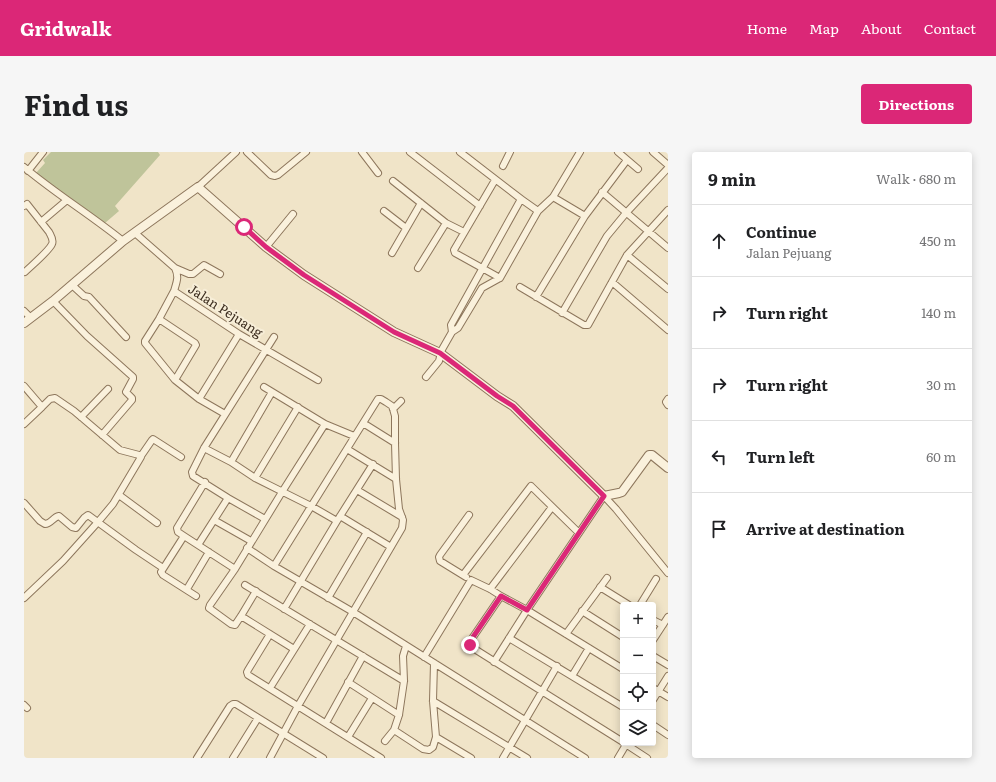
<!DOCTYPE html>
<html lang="en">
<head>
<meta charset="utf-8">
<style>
  body { margin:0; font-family:Literata,serif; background:#f6f6f6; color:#202124 }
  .controls { position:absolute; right:12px; bottom:12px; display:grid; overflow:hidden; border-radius:4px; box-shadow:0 2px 10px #0003 }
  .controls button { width:36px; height:36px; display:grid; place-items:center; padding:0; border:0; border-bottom:1px solid #e0e0e0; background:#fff; color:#202124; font:20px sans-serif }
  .stop { position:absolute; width:12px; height:12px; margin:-9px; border:3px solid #db2777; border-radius:50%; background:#fff }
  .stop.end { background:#db2777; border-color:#fff; box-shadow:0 1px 4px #0008 }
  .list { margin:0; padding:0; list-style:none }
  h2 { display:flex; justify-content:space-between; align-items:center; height:52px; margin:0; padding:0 16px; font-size:17px }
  h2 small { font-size:13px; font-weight:400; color:#757577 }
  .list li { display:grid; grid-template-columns:26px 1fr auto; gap:12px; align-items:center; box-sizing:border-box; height:72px; padding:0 16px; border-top:1px solid #e0e0e0 }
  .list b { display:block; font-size:15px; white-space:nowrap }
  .list p { margin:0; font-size:13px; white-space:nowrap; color:#757577 }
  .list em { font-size:13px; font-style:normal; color:#757577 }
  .icon { flex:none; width:22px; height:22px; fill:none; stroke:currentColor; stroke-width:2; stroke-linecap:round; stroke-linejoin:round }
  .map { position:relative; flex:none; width:644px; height:606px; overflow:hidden; border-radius:4px }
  header { display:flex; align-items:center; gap:24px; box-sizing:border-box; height:56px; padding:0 20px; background:#db2777; color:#fff }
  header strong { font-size:19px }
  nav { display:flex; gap:22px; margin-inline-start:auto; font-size:14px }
  .intro { display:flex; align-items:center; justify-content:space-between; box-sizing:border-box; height:96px; padding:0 24px }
  h1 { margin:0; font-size:28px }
  .button { padding:10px 18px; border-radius:4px; background:#db2777; color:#fff; font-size:14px; font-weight:700 }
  main { display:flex; gap:24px; padding:0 24px }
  aside { flex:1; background:#fff; border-radius:4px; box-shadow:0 2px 10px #0003 }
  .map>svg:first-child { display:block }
</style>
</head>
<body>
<header>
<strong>Gridwalk</strong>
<nav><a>Home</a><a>Map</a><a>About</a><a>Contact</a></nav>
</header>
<div class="intro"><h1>Find us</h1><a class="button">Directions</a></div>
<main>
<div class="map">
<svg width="644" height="606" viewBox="0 0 644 606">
  <rect width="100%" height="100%" fill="#f0e4c8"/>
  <path fill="#bfc49a" d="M 27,0 L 134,0 L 136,3 L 91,54 L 95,59 L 81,71 L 12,21 L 21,11 L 19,8 Z"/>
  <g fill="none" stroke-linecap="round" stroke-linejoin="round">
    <g stroke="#8d765c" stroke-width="8">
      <path id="minor" d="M 223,0 L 247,23 L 251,24 L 254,23 L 282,0
        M 338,0 L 354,21
        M 386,0 L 456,54
        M 436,0 L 497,47
        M 594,0 L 614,17
        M 629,0 L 644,13
        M 479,14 L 486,0
        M 0,15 C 32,42 67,63 99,89
        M 4,19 L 19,0
        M 471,28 L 430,98 L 431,101 L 476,126
        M 369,29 L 422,71 L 440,80
        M 174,35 L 212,0
        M 578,40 L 644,96
        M 529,45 L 561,64
        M 0,54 L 3,52 L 25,80 C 27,84 30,88 28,92 C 25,99 7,114 1,120
        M 360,59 L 382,76
        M 17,70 L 43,48
        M 111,81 L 151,116 C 155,125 153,129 150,139 L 215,182 L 294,228
        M 242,95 L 269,62
        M 368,101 L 397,51
        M 603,103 L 644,137
        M 151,116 L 165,122 L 169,122 L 180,113 L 196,122
        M 394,116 L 422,71
        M 588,130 L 644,178
        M 48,133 L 60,144 L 65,145 L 102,185
        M 496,135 L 560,173 L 564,173 L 603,103 L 644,58
        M 150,139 L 135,167 L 121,189 L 121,191 L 151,228 L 175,247 L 201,262
        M 512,145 L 561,64 L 603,8
        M 29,149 L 63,184 L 109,225 L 109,227 L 102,240 L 108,246 L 108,248 L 78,283
        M 0,159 L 7,166
        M 538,161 L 583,84 L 602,61 L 644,16
        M 135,167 L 171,191 L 172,193 L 151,228
        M 428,180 L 427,173 L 497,47 L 514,59 L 529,45 L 556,0
        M 402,225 L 415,209 L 416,205 L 416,201 L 428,180 L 434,176 L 458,136 L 476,126 L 514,59
        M 0,234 L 18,255 L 0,272
        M 240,235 L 301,272 L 330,284
        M 175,247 L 215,182
        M 644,247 L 642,250 L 644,253
        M 369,257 L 377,249
        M 57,265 L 84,237
        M 339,271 L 371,291
        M 180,296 L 207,310 L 231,326 L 287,354 L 313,369
        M 323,297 L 372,327
        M 117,304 L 128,288 L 129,287 L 157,305
        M 207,310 L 248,240
        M 231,326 L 274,255
        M 181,330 L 153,376 L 154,380 L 160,384 L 211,417
        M 333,338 L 378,365
        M 95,343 L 133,371
        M 0,351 L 16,369 L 21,372 C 27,372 29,365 35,364 L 48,375 L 52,376 L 60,366 L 64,363 L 112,398 L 139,416
        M 316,364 L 367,395
        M 241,367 L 204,346 L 169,324 L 168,320 L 180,296 L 250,185
        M 190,368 L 227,389
        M 160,384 L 137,420 L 139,423 L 172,444
        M 174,393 L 204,346
        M 223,396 L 250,414 L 329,460 L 561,606
        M 439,423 L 507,334 L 555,381
        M 442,425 L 416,409 L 415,405 L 416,403 L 445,363
        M 221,433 L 380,529
        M 576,435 L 605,453
        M 163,437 L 185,400
        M 466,437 L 528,355
        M 232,439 L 217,464 L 211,473 L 207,472 L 185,456 L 186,453 L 211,417 L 258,340 L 301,272
        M 477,444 L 447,488 L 446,493 L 449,496 L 599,590
        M 0,446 L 39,409 L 74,370 L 89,352 L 117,305 L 117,304 L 115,303 L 96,298 L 50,259 L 31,246 L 26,247 L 18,255
        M 304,446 L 343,380
        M 616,453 L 632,427
        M 260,457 L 313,369 L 349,312
        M 558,459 L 599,485
        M 217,464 L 270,497
        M 629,468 L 639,473
        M 246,482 L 224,518 L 223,520 L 224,523 L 357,606
        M 542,482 L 583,426
        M 485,486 L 599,555
        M 629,488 L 644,465
        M 629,504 L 644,513
        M 400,505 L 447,428 L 466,437 L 477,444 L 503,458 L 599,517
        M 470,510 L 503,458 L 580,344 L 592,357 L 644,421
        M 410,511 L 409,549 L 412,585 L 447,606
        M 548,524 L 565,496
        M 324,530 L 375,563
        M 246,536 L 286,472
        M 629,536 L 644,545
        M 629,548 L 644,524
        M 409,549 L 503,606
        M 0,553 L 3,556
        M 302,571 L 339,504
        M 629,573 L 644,583
        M 370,578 L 399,597 L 405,598 L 409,595 L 412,585
        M 324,585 L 348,546
        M 361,589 L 370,578 L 375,563 L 380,529 L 379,504 L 382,494
        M 600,591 L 623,606
        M 173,606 L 206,554 L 209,552 L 212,552 L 299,606
        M 209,606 L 234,566
        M 246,606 L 274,554 L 378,376 L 379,368 L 375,357 L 372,327 L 371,291 L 371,264 L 369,257 L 368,254 L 362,250 L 357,247 L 354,247 L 344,263 L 250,414
        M 479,606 L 533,514
        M 594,606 L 603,591"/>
    </g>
    <g stroke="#8d765c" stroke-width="10">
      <path id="tertiary" d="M 0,171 L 29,149 L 99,89 L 174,35 L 242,95 L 280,123 L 370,180 L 416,201 L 473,244 L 489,254 L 580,344 L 595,341 L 598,340 L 625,303 L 628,303 L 644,316"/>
    </g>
    <use href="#minor" stroke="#faf1dc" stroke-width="6"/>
    <use href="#tertiary" stroke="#faf1dc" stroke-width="8"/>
  </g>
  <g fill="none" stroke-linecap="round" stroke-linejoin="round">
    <path stroke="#db2777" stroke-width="5" d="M 220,75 L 242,95 L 280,123 L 370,180 L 416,201 L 473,244 L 489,254 L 580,344 L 503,458 L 477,444 L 447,488 L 446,493"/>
  </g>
  <g text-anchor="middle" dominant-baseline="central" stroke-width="4" stroke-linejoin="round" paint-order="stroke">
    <g font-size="13" fill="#3d2e20" stroke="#f7eed8">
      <text transform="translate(202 158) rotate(33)">Jalan Pejuang</text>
    </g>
  </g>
</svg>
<div class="controls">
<button>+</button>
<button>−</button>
<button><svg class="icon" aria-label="locate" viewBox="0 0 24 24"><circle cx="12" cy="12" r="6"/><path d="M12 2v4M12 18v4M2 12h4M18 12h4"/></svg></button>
<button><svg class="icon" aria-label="layers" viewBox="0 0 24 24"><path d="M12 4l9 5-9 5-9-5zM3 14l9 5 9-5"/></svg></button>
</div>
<div class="stop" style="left:220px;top:75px"></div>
<div class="stop end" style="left:446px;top:493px"></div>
</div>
<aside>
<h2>9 min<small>Walk · 680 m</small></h2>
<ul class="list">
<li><svg class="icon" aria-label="ahead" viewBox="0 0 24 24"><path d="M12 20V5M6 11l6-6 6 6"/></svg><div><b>Continue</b><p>Jalan Pejuang</p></div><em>450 m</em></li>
<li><svg class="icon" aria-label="right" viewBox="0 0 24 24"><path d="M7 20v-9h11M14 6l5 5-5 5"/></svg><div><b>Turn right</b></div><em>140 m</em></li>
<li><svg class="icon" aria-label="right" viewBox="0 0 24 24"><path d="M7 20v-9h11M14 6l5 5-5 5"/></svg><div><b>Turn right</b></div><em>30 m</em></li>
<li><svg class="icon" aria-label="left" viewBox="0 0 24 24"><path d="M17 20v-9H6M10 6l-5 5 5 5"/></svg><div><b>Turn left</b></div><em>60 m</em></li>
<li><svg class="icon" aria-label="arrive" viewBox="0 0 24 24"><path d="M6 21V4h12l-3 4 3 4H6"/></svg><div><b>Arrive at destination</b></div></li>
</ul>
</aside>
</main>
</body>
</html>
